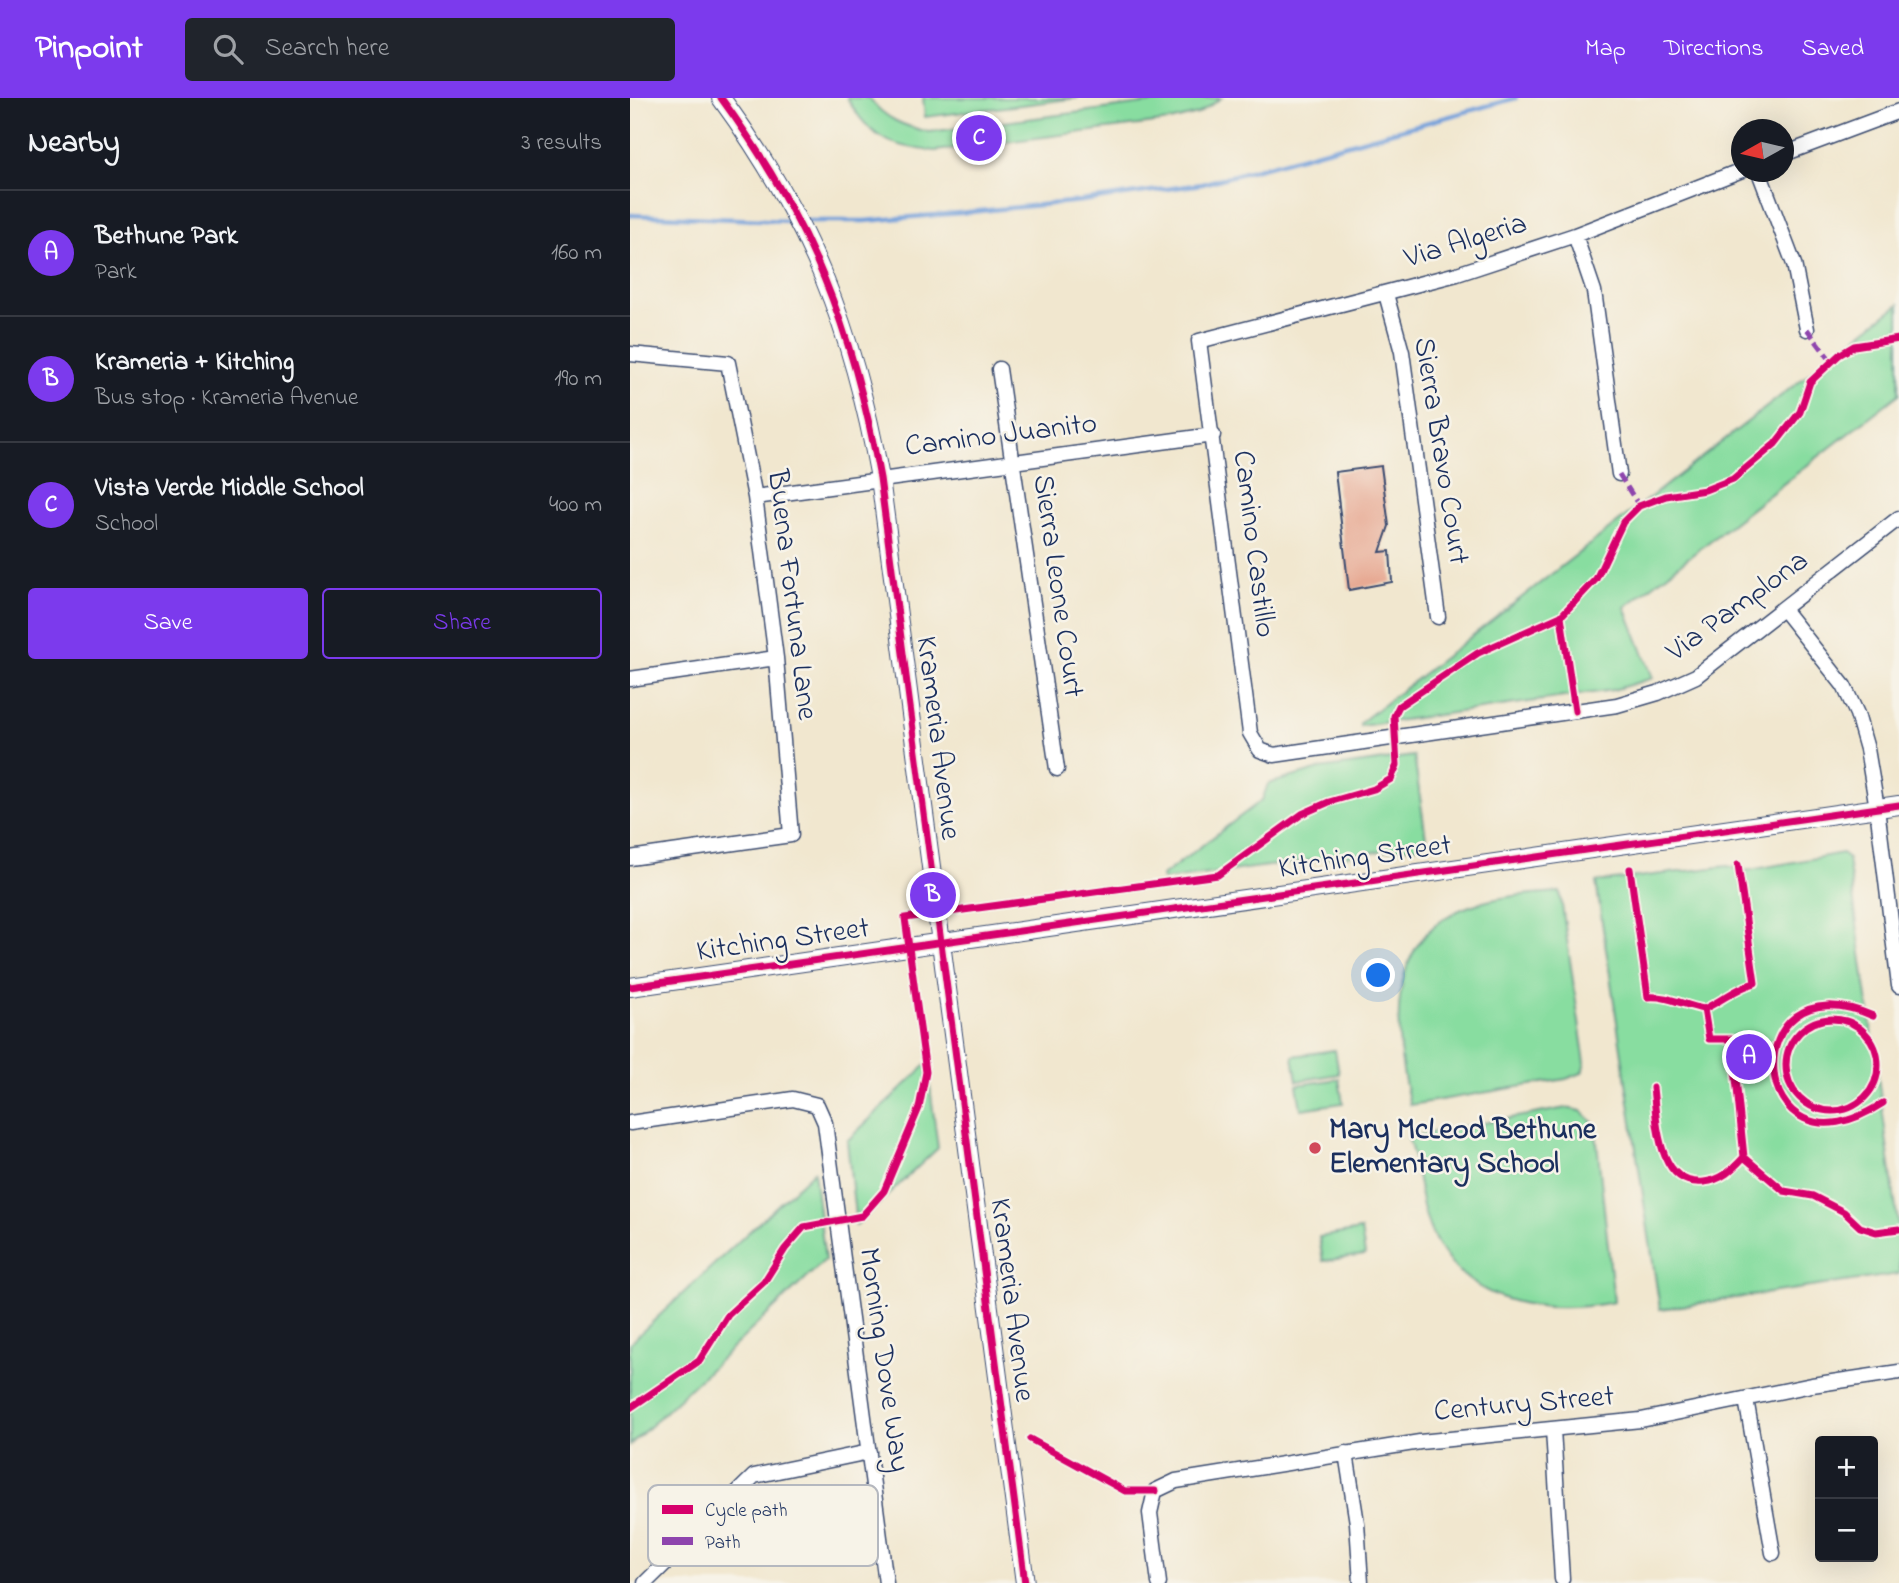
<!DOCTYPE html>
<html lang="en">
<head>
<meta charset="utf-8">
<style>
  body { margin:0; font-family:"Indie Flower",sans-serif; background:#20242c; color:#f1f3f6 }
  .controls { position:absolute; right:21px; bottom:21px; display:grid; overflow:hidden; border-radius:7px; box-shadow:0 7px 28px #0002 }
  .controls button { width:63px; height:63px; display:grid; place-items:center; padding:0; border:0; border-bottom:2px solid #363941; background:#171b24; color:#f1f3f6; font:35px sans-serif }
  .compass { position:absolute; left:1101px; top:21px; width:63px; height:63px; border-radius:50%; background:#171b24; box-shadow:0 7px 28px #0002; rotate:262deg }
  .you { position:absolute; left:749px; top:878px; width:24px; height:24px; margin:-18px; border:5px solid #fff; border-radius:50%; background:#1a73e8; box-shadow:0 0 0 10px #1a73e833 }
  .badge { display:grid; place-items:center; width:46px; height:46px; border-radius:50%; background:#7c3aed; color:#fff; font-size:23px; font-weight:700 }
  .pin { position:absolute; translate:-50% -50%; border:4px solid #fff; box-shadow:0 2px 7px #0006 }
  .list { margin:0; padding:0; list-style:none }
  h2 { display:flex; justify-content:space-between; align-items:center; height:91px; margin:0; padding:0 28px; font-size:30px }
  h2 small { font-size:23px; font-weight:400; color:#9ea1a6 }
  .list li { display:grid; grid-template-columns:46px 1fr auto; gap:21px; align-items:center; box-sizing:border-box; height:126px; padding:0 28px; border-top:2px solid #363941 }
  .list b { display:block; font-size:26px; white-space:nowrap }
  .list p { margin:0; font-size:23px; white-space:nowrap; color:#9ea1a6 }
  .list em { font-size:23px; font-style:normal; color:#9ea1a6 }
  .actions { display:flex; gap:14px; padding:21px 28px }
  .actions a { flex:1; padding:16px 0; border:2px solid #7c3aed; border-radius:7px; text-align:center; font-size:24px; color:#7c3aed }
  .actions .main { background:#7c3aed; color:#fff }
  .icon { flex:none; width:38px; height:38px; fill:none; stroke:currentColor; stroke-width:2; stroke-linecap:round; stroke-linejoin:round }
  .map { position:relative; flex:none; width:1269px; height:1485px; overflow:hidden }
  header { display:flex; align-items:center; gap:42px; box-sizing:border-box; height:98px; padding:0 35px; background:#7c3aed; color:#fff }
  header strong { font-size:33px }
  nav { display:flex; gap:38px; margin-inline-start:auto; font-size:24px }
  .search { width:490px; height:63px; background:#20242c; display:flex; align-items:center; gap:18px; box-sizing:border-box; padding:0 24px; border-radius:7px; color:#9ea1a6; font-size:26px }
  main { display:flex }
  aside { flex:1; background:#171b24 }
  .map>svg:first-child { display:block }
</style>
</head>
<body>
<header>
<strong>Pinpoint</strong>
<div class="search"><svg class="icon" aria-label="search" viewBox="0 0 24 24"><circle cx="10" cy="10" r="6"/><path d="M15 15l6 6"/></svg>Search here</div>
<nav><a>Map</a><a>Directions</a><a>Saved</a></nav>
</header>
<main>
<aside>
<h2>Nearby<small>3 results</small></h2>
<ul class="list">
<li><span class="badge">A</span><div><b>Bethune Park</b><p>Park</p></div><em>160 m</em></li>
<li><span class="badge">B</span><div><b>Krameria + Kitching</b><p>Bus stop · Krameria Avenue</p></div><em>190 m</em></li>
<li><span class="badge">C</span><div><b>Vista Verde Middle School</b><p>School</p></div><em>400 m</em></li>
</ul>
<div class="actions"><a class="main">Save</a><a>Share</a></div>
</aside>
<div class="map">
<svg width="1269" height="1485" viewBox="0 0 1269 1485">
  <rect width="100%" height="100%" fill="#f7f3e8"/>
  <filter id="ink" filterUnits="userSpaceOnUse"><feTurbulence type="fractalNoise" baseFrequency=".0143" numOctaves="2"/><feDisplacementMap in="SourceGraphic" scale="14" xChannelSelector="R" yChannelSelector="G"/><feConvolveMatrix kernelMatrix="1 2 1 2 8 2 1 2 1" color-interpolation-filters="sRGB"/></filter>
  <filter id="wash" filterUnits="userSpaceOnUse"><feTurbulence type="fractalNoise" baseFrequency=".00686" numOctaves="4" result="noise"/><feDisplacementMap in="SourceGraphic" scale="28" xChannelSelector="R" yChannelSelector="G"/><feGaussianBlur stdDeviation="1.57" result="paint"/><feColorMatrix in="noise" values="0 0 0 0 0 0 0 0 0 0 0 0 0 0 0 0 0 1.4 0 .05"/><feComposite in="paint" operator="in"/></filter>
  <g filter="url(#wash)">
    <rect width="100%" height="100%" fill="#f1e7cf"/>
    <path fill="#88dda0" stroke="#52867f" stroke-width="2" d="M 217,0 L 239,0 C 256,22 274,28 299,34 L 558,0 L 591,0 L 568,16 L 540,23 L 305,53 C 259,49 240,40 217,0 Z
      M 293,0 L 448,0 L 295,19 Z
      M 1269,206 L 1269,296 L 995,509 L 1023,580 L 983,592 L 730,628 L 730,625 Z
      M 784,658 L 797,747 L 533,782 L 532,778 L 632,702 L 638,686 L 690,671 Z
      M 1212,755 L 1218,761 L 1269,1133 L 1269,1176 L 1030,1211 L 966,784 L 1098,768 L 1115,773 Z
      M 930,794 L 955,965 L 952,975 L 936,981 L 780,1007 C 763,936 753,838 840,808 C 869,798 900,796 930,794 Z
      M 705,952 L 709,976 L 667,983 L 663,958 Z
      M 297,966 L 308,1050 L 226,1127 L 217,1043 Z
      M 709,981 L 713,1005 L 671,1011 L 667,987 Z
      M 936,1010 L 951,1013 L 965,1026 L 984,1204 C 912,1218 834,1207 801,1133 C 788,1103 789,1070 778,1039 Z
      M 184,1073 L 195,1162 L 0,1347 L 0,1245 Z
      M 731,1132 L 735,1157 L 693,1163 L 689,1139 Z"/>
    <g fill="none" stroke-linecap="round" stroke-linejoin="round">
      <path stroke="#719fda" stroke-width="4.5" d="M 0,117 L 160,123
        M 172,123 L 235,123 L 330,115 L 451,103 L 572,86 L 886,0"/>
    </g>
    <g id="blocks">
      <path fill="#e7aa94" d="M 751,368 L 759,428 L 750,454 L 760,453 L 762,484 L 719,492 L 705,374 Z"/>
    </g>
  </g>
  <g filter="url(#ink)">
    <use href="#blocks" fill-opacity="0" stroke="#3b4b6f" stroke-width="2"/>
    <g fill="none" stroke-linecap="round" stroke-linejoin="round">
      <g stroke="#3b4b6f" stroke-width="17">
        <path id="minor" d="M 1154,56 L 1269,13
          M 1112,72 L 945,137 L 827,176 L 569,243 L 620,635 L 630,652 L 644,657 L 987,607 L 1028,595 L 1066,578 L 1269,420
          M 1129,74 L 1164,166 L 1177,231
          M 945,137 L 964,193 L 989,376
          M 756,196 L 772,254 L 808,519
          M 0,256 L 98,265 L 125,399 L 146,560 L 161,737 L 0,760
          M 369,271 L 427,671
          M 125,399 L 583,337
          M 1153,511 L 1214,588 L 1227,616 L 1237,651 L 1247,710 L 1269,888
          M 0,581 L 146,560
          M 0,1025 L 163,1001 L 187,1007 L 195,1025 L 256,1485
          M 1116,1301 L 1143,1455
          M 923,1331 L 932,1481
          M 716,1355 L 727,1425 L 731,1485
          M 15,1485 L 124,1378 L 239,1354
          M 529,1485 L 520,1415 L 525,1393 L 546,1383 L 790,1344 L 1011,1322 L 1182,1287 L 1269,1274"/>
      </g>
      <g stroke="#3b4b6f" stroke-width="20">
        <path id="tertiary" d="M 91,0 C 181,123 223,231 250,380 L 395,1485
          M 0,889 L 1269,707"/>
      </g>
      <use href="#minor" stroke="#fff" stroke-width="14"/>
      <use href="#tertiary" stroke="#fff" stroke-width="18"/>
      <path stroke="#8e44ad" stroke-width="5" stroke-dasharray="10 5" stroke-linecap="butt" d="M 1177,231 L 1202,264
        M 989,376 L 1009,408"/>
      <g stroke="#f7f3e8" stroke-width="11">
        <path id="cycleway" d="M 91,0 C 181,123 223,231 250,380 L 395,1485
          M 931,518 L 945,613
          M 1000,771 L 1018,899 C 1037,897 1055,908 1074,911 L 1079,941 L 1102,941 L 1114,1059 L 1154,1093 L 1183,1098 L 1214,1114 L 1230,1129 L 1246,1134 L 1269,1131
          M 0,889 L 1269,707
          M 1074,911 C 1092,903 1107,889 1125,885 L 1108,767
          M 1243,918 C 1102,857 1116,1094 1253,1005
          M1156 967a46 46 0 1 1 92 0a46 46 0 1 1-92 0Z
          M 1023,990 C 1027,1022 1027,1089 1074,1084 C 1092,1082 1102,1072 1114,1059
          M 0,1310 L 69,1263 L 98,1217 L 134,1184 L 155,1151 L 174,1129 L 232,1118 L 254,1093 L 289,1010 L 296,974 L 275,820 L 588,777 L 672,716 L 699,704 L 744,691 L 761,681 L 767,667 L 764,618 L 769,608 L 848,555 L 931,518 L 966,481 L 993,424 L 1009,408 L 1036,398 L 1075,392 L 1103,381 L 1145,346 L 1170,314 L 1180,284 L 1209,257 L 1224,248 L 1269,241
          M 400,1341 L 495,1393 L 525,1393"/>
      </g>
      <use href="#cycleway" stroke="#d6006c" stroke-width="7"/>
    </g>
  </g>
  <circle fill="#d1495b" stroke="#f7f3e8" stroke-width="2.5" cx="685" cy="1050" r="7"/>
  <g text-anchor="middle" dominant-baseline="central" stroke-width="5" stroke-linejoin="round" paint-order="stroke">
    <g font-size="30" fill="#1b2f5e" stroke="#f7f3e8">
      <text transform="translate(836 144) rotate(-17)">Via Algeria</text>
      <text transform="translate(371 338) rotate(-7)">Camino Juanito</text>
      <text transform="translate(810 353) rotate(81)">Sierra Bravo Court</text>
      <text transform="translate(623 446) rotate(83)">Camino Castillo</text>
      <text transform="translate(427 488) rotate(82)">Sierra Leone Court</text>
      <text transform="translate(161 497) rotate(83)">Buena Fortuna Lane</text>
      <text transform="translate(1108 509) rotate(-36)">Via Pamplona</text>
      <text transform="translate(307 640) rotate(83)">Krameria Avenue</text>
      <text transform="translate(735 760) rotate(-8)">Kitching Street</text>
      <text transform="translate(153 843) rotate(-8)">Kitching Street</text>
      <text transform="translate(381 1202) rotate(83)">Krameria Avenue</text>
      <text transform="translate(253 1262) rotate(82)">Morning Dove Way</text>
      <text transform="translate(894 1307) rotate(-5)">Century Street</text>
    </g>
    <g font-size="30" font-weight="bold" fill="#1b2f5e" stroke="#f7f3e8" text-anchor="start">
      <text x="699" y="1033">Mary McLeod Bethune<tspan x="699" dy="34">Elementary School</tspan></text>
    </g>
  </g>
  <rect x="18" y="1387" width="230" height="81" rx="10" fill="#f7f3e8" stroke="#b5b8bf" stroke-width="2"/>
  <rect x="32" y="1407" width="31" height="9" fill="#d6006c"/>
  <rect x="32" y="1439" width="31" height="8" fill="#8e44ad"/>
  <g font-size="19" fill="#1b2f5e">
    <text x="75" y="1418">Cycle path</text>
    <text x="75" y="1450">Path</text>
  </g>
</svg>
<div class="controls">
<button>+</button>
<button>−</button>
</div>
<svg class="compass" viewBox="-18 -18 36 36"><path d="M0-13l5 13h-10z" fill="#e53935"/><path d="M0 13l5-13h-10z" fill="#9ea1a6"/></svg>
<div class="you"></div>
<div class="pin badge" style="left:1119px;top:959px">A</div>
<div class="pin badge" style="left:303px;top:797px">B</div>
<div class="pin badge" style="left:349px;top:40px">C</div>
</div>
</main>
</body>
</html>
